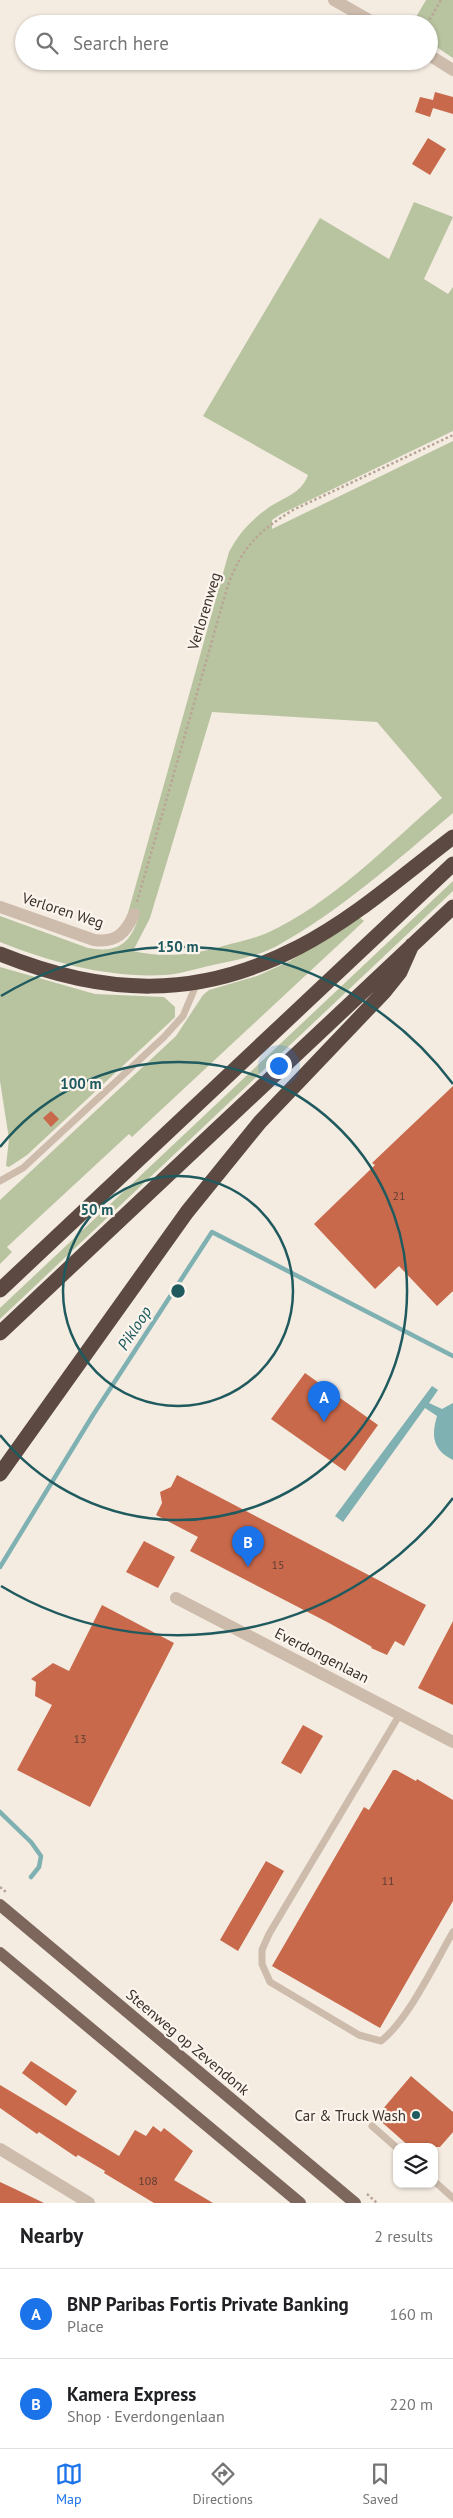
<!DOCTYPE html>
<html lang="en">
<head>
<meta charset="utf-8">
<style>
  body { margin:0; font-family:"PT Sans",sans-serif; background:#f2f2f2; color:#202124 }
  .controls { position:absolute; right:15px; bottom:15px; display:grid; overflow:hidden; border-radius:10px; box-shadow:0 1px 4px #0004 }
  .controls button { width:45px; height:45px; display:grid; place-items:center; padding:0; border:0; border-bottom:1px solid #e0e0e0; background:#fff; color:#202124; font:25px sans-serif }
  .you { position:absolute; left:278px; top:1065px; width:18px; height:18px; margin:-12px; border:4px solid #fff; border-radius:50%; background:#1a73e8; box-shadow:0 0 0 8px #1a73e833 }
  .badge { display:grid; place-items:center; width:32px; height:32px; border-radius:50%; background:#1a73e8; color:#fff; font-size:16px; font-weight:700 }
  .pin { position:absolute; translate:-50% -41px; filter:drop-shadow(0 1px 2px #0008) }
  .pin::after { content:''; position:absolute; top:26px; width:18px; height:15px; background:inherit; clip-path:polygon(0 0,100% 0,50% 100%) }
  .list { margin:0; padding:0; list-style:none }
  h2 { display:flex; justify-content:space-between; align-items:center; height:65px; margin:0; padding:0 20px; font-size:21px }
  h2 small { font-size:16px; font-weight:400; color:#757577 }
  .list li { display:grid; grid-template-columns:32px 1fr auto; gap:15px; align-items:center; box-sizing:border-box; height:90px; padding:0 20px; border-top:1px solid #e0e0e0 }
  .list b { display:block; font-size:19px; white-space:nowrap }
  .list p { margin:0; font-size:16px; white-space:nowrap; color:#757577 }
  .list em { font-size:16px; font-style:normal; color:#757577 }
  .icon { flex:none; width:28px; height:28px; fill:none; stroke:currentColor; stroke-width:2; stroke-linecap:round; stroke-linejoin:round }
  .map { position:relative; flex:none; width:453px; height:2203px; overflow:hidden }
  .search { position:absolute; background:#fff; box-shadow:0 1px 4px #0004; left:15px; right:15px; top:15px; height:55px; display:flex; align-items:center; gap:12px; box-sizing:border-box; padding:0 18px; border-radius:28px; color:#757577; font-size:19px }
  .sheet { height:245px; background:#fff }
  nav { display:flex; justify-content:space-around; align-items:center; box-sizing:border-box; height:70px; border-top:1px solid #e0e0e0; background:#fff; font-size:14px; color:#757577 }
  nav a { display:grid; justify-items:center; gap:2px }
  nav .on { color:#1a73e8 }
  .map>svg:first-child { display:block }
</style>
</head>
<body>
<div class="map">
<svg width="453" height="2203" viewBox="0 0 453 2203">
  <rect width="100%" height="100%" fill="#f4ebe1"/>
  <path fill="#b8c4a0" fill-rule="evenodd" d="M 426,0 L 453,0 L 453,58 L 429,42 L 429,24 L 412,24 Z
    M 414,202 L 453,217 L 424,279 L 448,294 L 453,287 L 453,431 L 281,514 L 272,520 L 272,529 L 453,441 L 453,813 C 396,861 340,911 275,947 C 257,956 233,961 213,965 C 198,968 181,974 165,975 C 108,978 53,963 0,942 L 0,916 L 88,948 C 117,953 130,945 139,916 L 128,913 L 229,552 C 239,533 251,520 268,508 C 284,497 301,494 308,475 L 203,416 L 320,218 L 389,259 ZM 212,712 L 377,722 L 442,798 C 389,844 331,904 267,933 C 253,939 238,942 223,946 C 193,955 164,958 133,951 L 150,918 Z
    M 453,881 L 453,891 L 0,1319 L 0,1308 Z
    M 359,917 L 364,921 L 132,1137 L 129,1134 L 7,1247 L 12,1252 L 0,1264 L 0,1200 L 176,1036 L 203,995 L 209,990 L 257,976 L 290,961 Z
    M 0,967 L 95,994 L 164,997 L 175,1007 L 175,1017 L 170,1022 L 27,1155 L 9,1167 L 6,1166 L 9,1139 L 0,1081 Z"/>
  <path fill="#7fb0b2" d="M 432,1386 L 438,1390 L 429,1403 L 442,1409 L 453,1403 L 453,1460 C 433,1450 431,1436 437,1416 L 425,1408 L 343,1522 L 335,1516 Z"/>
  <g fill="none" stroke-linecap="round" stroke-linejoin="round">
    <path stroke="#7fb0b2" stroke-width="4.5" d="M 0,1567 L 93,1415 L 212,1232 L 453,1356
      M 0,1812 L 31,1842 L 41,1856 L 39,1867 L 31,1877"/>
  </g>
  <path fill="#c8694b" d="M 435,92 L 453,97 L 453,114 L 433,108 L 430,117 L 415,112 L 420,97 L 433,100 Z
    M 428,138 L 446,149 L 430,175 L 412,164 Z
    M 453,1086 L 453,1291 L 437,1306 L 399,1266 L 375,1289 L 314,1224 L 375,1165 L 372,1163 Z
    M 51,1111 L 59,1119 L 51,1127 L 43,1118 Z
    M 305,1373 L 378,1425 L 345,1471 L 271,1419 Z
    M 177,1475 L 426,1605 L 404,1646 L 395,1641 L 387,1655 L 371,1648 L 372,1647 L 329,1623 L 190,1551 L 198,1537 L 156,1515 L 162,1503 L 160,1492 L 171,1487 Z
    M 144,1541 L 175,1557 L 158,1588 L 126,1572 Z
    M 102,1605 L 174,1643 L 90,1807 L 17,1770 L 52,1705 L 35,1696 L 36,1682 L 31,1679 L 53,1663 L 69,1671 Z
    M 453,1621 L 453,1705 L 418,1688 Z
    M 303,1725 L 323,1736 L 301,1774 L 281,1763 Z
    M 393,1770 L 396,1770 L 416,1781 L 417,1779 L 453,1800 L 453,1901 L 380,2028 L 272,1966 L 364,1807 L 369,1810 Z
    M 266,1861 L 284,1871 L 238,1951 L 220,1940 Z
    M 31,2061 L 77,2091 L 66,2106 L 22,2073 Z
    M 411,2076 L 453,2112 L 453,2132 L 440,2147 L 410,2147 L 376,2117 Z
    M 0,2085 L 119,2156 L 135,2130 L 146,2136 L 153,2126 L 161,2132 L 164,2128 L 193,2151 L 174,2180 L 213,2203 L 154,2203 L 104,2173 L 105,2171 L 78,2155 L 76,2157 L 39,2132 L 37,2134 L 0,2108 Z
    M 0,2182 L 15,2189 L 44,2203 L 0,2203 Z"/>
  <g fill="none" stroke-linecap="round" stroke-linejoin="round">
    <path stroke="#b9a596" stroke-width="2.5" stroke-dasharray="2.5 2.5" stroke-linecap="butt" d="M 427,24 L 441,0
      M 137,902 L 228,585 C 242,547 259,531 293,510 L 453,435
      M 0,1887 L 6,1892
      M 367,2194 L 377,2203"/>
    <path stroke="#cdbbac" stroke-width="7" d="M 0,1181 L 23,1168 L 164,1037 L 183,1016 L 197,983
      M 400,1714 L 269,1934 L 262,1950 L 262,1964 L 270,1982 L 359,2035 L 381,2041 C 408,2020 435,1963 453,1932
      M 372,2126 L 397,2148
      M 434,2181 L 453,2198"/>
    <path stroke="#cdbbac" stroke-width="12" d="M 334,0 L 376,24
      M 429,55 L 453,70
      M 0,907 L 94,940 C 116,943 126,933 134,914
      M 176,1598 L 453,1742"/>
    <path stroke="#cdbbac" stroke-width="12" d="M 0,2149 L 89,2203"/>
    <path stroke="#7d675c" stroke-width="12" d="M 0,1905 L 355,2203
      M 0,1953 L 300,2203"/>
    <path stroke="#5c4a42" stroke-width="15" d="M 0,954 C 104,996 197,1000 299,947 C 355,918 403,875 453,837
      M 0,1290 L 453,864
      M 0,1333 L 453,907
      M 0,1474 L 187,1212 L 260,1122 L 384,992 L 400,972 L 412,945"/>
  </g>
  <g fill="none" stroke="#1f5a5e" stroke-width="2.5">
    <circle cx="178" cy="1291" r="115"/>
    <path d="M0 1147A229 229 0 1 1 0 1435"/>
    <path d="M453 1498A344 344 0 0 1 1 1586M1 996A344 344 0 0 1 453 1084"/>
  </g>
  <circle fill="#1f5a5e" stroke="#fbf5ee" stroke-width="2" cx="416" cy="2115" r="5"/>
  <g text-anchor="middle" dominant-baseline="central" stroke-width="4.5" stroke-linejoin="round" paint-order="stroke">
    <g font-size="12" fill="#5e3e33">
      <text x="399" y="1195">21</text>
      <text x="278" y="1564">15</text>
      <text x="80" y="1738">13</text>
      <text x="388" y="1880">11</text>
      <text x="148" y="2180">108</text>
    </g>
    <g font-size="15" fill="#3b302b" stroke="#fbf5ee">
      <text transform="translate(204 611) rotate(-73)">Verlorenweg</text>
      <text transform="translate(63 910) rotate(18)">Verloren Weg</text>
      <text transform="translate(322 1655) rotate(27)">Everdongenlaan</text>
      <text transform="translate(188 2042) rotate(40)">Steenweg op Zevendonk</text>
    </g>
    <g font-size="15" fill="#3b302b" stroke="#fbf5ee" text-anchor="end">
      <text x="406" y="2115">Car &amp; Truck Wash</text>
    </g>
    <g font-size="16" font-style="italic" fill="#1f5a5e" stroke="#fbf5ee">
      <text transform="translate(134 1328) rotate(-57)">Pikloop</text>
    </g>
  </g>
  <circle cx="178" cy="1291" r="8" fill="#1f5a5e" stroke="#fbf5ee" stroke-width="2.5"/>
  <g font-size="15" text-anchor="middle" font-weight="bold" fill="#1f5a5e" stroke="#fbf5ee" stroke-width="4.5" stroke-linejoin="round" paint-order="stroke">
    <text x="178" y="952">150 m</text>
    <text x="81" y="1089">100 m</text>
    <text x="97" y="1215">50 m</text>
  </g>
</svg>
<div class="controls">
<button><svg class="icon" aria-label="layers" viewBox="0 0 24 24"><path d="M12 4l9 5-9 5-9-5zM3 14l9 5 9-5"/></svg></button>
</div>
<div class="you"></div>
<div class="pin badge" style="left:324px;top:1422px">A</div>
<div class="pin badge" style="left:248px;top:1567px">B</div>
<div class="search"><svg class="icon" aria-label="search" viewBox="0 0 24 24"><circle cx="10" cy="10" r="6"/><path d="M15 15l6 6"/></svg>Search here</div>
</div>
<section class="sheet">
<h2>Nearby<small>2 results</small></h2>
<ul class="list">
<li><span class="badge">A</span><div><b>BNP Paribas Fortis Private Banking</b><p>Place</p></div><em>160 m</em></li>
<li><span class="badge">B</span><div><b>Kamera Express</b><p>Shop · Everdongenlaan</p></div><em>220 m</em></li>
</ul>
</section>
<nav>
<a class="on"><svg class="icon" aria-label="map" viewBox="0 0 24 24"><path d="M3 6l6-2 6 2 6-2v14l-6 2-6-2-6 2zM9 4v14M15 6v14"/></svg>Map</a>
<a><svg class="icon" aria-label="directions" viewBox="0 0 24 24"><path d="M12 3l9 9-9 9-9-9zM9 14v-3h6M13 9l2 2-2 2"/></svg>Directions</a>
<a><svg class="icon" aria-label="saved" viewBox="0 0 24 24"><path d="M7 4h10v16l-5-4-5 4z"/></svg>Saved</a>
</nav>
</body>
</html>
